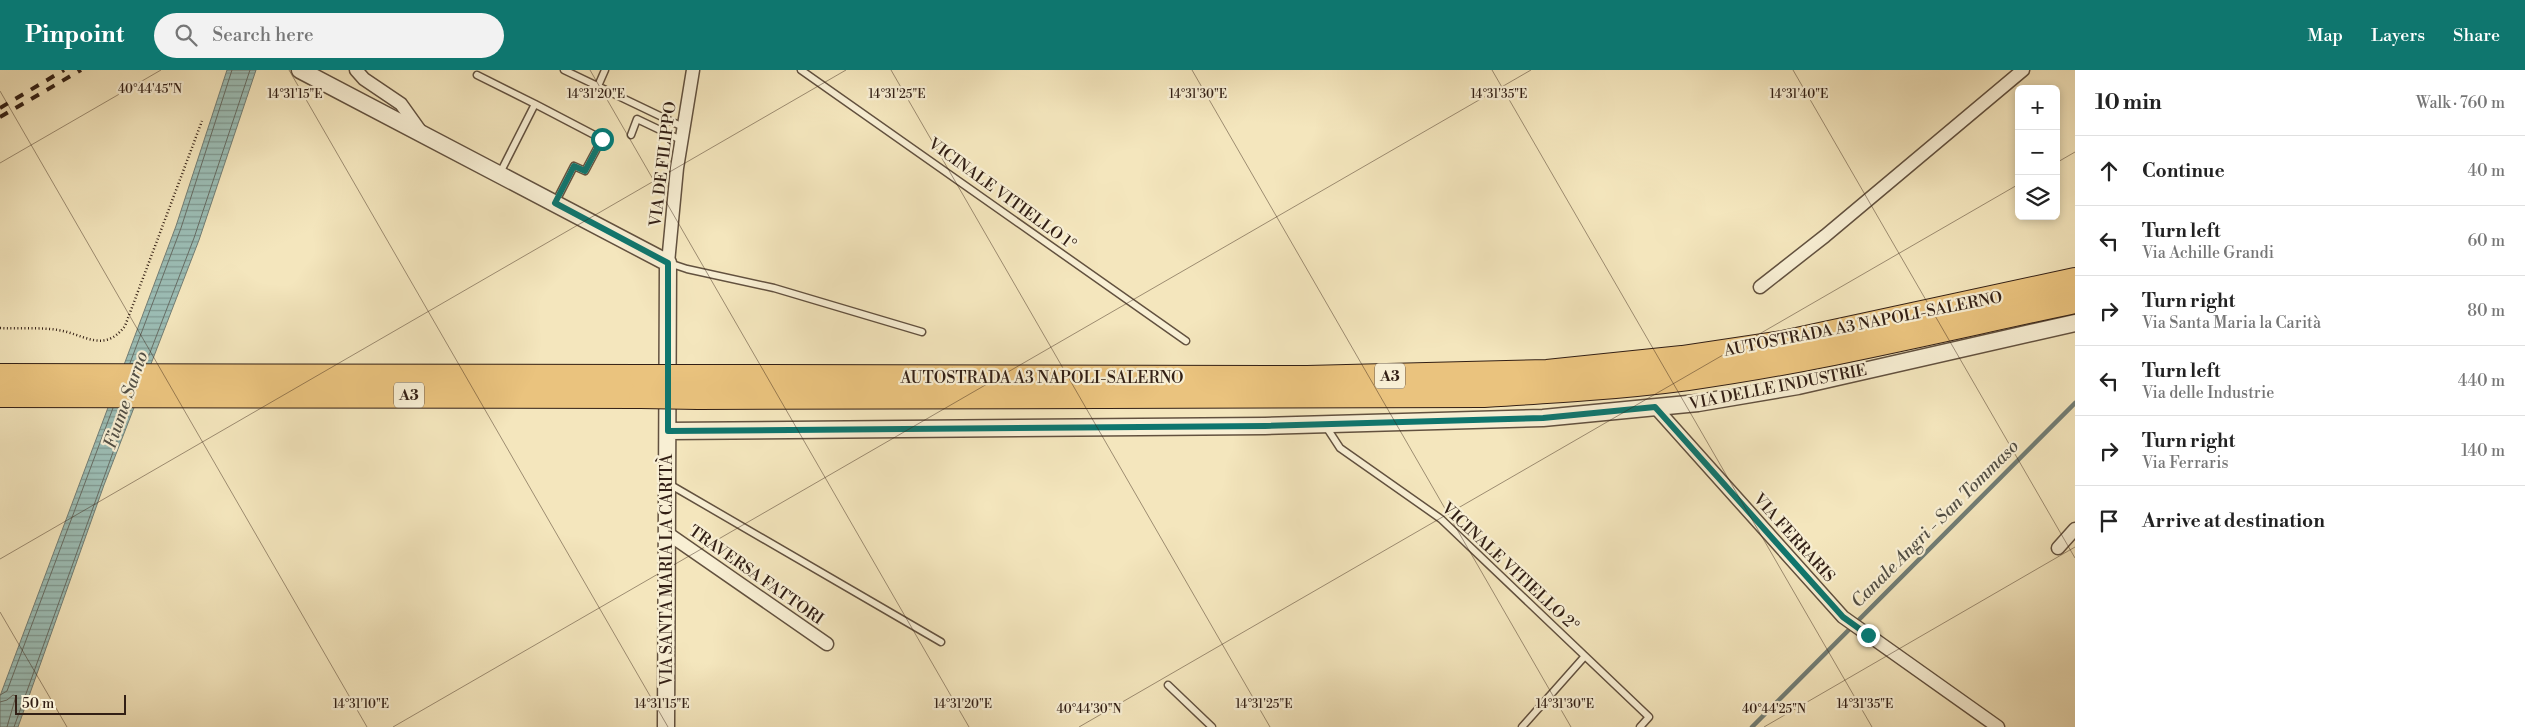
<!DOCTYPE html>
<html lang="en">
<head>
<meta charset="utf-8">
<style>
  body { margin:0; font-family:"Libre Bodoni",serif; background:#f2f2f2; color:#222 }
  .controls { position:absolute; right:15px; top:15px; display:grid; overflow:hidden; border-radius:8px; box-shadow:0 2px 8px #0003 }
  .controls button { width:45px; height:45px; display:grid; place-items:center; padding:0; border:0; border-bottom:1px solid #e0e0e0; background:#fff; color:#222; font:25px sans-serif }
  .scale { position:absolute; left:15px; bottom:12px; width:111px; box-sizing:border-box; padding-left:5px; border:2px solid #321f15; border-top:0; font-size:14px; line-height:18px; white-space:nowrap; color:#321f15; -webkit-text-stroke:4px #f8efd4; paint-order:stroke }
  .stop { position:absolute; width:15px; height:15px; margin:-11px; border:4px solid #0f766e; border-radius:50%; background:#fff }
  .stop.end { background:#0f766e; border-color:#fff; box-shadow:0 1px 5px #0008 }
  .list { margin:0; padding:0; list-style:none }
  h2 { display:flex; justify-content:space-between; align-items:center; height:65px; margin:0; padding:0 20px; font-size:21px }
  h2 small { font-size:16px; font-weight:400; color:#767676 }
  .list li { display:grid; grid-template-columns:32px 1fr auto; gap:15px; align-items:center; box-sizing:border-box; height:70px; padding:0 20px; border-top:1px solid #e0e0e0 }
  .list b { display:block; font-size:19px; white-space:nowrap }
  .list p { margin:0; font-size:16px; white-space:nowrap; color:#767676 }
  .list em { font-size:16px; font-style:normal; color:#767676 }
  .icon { flex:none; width:28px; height:28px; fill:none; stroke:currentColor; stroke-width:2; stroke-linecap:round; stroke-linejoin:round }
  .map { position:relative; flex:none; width:2075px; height:657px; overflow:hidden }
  header { display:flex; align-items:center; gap:30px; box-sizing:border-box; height:70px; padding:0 25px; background:#0f766e; color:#fff }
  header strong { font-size:24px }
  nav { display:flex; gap:28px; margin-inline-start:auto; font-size:18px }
  .search { width:350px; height:45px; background:#f2f2f2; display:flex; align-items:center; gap:12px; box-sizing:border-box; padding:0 18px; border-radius:28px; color:#767676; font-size:19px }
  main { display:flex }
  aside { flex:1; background:#fff }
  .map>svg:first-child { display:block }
</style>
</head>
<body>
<header>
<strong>Pinpoint</strong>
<div class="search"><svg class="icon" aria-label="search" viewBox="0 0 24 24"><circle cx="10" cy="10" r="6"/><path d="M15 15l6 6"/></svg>Search here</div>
<nav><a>Map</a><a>Layers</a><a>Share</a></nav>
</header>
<main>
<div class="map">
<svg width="2075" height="657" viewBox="0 0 2075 657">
  <defs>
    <pattern id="water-rules" width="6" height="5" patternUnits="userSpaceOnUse" patternTransform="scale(1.25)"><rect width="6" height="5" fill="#9cbeb6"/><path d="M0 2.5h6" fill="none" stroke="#809a93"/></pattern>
  </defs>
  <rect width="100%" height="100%" fill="#f4e6bd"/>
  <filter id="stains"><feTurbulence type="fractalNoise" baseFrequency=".004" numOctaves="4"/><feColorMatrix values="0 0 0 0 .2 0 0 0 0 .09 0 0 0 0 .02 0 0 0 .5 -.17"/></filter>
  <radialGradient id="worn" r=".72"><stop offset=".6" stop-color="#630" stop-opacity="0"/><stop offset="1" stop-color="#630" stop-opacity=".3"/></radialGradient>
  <path fill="url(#water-rules)" stroke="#727e76" d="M 227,0 L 256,0 L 199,170 L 104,415 L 18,657 L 0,657 L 0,626 L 176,156 Z"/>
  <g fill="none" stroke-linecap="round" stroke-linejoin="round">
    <path stroke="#676e66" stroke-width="1" d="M 130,293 L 181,158 L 232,0
      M 146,293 L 194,168 L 250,0
      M 0,625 L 7,621 L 113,338
      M 0,632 L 7,630 L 13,625 L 16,626 L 7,657
      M 14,657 L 129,338"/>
    <path stroke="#727e76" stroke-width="4.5" d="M 1752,657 L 2075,333"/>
    <g stroke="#62513f" stroke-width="9">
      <path id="service" d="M 564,0 L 683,57
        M 801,0 L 1186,271
        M 477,5 L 535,34 L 500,103
        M 598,16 L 605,0
        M 535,34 L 602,69 L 585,101 L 574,96 L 555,133
        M 631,65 L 637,49 L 681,70
        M 669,193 L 687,199 L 774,218 L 922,262
        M 1325,355 L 1340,378 L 1441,449 L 1649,647 L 1640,657
        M 669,414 L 941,572
        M 1168,615 L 1212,657
        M 1522,657 L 1585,586"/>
    </g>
    <g stroke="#62513f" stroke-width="15">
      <path id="minor" d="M 356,0 L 364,9 L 401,34 L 421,62
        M 668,193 L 677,98 L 693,0
        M 1760,217 L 1825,166 L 2023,0
        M 1655,337 L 1843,547 L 1998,657
        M 667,463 L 827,574
        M 2058,478 L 2075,459"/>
    </g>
    <g stroke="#62513f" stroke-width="19">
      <path id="tertiary" d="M 300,0 L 668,193 L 666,657
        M 668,361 L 1265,356 L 1543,348 L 1698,333 L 1798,316 L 2075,253"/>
    </g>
    <g stroke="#321f15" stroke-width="26">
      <path id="motorway" d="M 0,306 L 642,307
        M 697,307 L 1307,308 L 1547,302 L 1682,288 L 1783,273 L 2075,210
        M 0,325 L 641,326
        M 698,327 L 1484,325 C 1552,321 1620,317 1688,308 C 1818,290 1947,258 2075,231"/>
    </g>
    <path stroke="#321f15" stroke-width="2.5" stroke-dasharray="1 2.5" stroke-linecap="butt" d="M 0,258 C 19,259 40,257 58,260 C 84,264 104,284 125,256 L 202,51"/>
    <use href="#service" stroke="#f8efd4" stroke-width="6"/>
    <use href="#minor" stroke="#f8efd4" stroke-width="12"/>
    <use href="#tertiary" stroke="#f8efd4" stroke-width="16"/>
    <use href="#motorway" stroke="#eac37e" stroke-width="24"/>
    <path stroke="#321f15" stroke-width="4" stroke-dasharray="9 9" stroke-linecap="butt" d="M 0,38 L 64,0
      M 0,47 L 81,0"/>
    <g stroke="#321f15" stroke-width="26" stroke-linecap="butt">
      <path id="motorway-bridge" d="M 642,307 L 697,307
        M 641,326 L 698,327"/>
    </g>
    <use href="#motorway-bridge" stroke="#eac37e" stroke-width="24"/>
  </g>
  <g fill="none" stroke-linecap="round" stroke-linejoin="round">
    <path stroke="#0f766e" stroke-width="6" d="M 602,69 L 585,101 L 574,96 L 555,133 L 668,193 L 668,361 L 1265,356 L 1543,348 L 1655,337 L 1843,547 L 1868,565"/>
  </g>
  <path fill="none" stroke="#321f15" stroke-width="1" stroke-opacity="0.45" d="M 289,0 L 668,657M 590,0 L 969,657M 891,0 L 1270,657M 1192,0 L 1571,657M 1492,0 L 1872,657M 1793,0 L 2075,488M 0,21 L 367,657M 0,93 L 161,0M 2056,93 L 2075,82M 0,489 L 846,0M 0,542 L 67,657M 393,657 L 1531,0M 1079,657 L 2019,114M 1764,657 L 2075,477"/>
  <g text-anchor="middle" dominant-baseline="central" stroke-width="4.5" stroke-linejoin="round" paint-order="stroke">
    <g fill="#f8efd4" stroke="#6d5d4e" stroke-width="1">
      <rect x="1375" y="293.5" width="30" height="25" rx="4"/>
      <rect x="394" y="312.5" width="30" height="25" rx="4"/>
    </g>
    <g font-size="15" font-weight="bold" fill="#321f15">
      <text x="1390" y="306">A3</text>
      <text x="409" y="325">A3</text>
    </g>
    <g font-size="16" fill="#321f15" stroke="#f8efd4">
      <text transform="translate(663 94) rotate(-83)">VIA DE FILIPPO</text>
      <text transform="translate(1002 124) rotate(36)">VICINALE VITIELLO 1°</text>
      <text transform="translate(1863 254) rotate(-11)">AUTOSTRADA A3 NAPOLI-SALERNO</text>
      <text x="1042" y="308">AUTOSTRADA A3 NAPOLI-SALERNO</text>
      <text transform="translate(1778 317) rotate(-11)">VIA DELLE INDUSTRIE</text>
      <text transform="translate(1794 468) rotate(48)">VIA FERRARIS</text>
      <text transform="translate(1510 497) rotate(43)">VICINALE VITIELLO 2°</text>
      <text transform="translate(667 500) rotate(-90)">VIA SANTA MARIA LA CARITÀ</text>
      <text transform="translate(756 505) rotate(35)">TRAVERSA FATTORI</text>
    </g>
    <g font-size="18" font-style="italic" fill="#524f45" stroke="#f8efd4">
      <text transform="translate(126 330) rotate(-71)">Fiume Sarno</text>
      <text transform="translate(1935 454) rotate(-45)">Canale Angri - San Tommaso</text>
    </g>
  </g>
  <g font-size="12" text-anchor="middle" fill="#321f15" stroke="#f8efd4" stroke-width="4.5" stroke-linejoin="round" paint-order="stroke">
    <text x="150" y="23">40°44'45"N</text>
    <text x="295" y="28">14°31'15"E</text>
    <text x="596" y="28">14°31'20"E</text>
    <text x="897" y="28">14°31'25"E</text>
    <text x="1198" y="28">14°31'30"E</text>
    <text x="1499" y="28">14°31'35"E</text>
    <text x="1799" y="28">14°31'40"E</text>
    <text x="361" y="638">14°31'10"E</text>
    <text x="662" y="638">14°31'15"E</text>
    <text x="963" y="638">14°31'20"E</text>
    <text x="1264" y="638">14°31'25"E</text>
    <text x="1565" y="638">14°31'30"E</text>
    <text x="1865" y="638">14°31'35"E</text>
    <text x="1089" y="643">40°44'30"N</text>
    <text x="1774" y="643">40°44'25"N</text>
  </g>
  <rect width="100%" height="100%" filter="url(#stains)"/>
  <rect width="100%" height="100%" fill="url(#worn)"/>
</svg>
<div class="controls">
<button>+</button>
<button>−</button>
<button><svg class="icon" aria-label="layers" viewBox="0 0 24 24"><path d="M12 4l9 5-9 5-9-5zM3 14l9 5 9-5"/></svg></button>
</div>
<div class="scale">50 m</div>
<div class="stop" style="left:602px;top:69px"></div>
<div class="stop end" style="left:1868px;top:565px"></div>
</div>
<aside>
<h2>10 min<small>Walk · 760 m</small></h2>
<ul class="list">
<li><svg class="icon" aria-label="ahead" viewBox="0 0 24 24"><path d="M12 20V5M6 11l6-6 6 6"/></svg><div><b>Continue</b></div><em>40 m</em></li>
<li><svg class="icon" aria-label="left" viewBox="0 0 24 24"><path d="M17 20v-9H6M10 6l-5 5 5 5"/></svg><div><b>Turn left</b><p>Via Achille Grandi</p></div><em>60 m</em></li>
<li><svg class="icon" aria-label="right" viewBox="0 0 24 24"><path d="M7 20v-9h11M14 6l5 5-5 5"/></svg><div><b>Turn right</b><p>Via Santa Maria la Carità</p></div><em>80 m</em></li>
<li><svg class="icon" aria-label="left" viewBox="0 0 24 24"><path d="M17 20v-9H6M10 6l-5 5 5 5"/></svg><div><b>Turn left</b><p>Via delle Industrie</p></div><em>440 m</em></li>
<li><svg class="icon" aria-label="right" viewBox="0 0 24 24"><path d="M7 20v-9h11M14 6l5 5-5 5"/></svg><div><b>Turn right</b><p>Via Ferraris</p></div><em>140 m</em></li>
<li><svg class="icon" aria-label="arrive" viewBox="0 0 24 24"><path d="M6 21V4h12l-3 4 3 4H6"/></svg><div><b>Arrive at destination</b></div></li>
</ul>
</aside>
</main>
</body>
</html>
